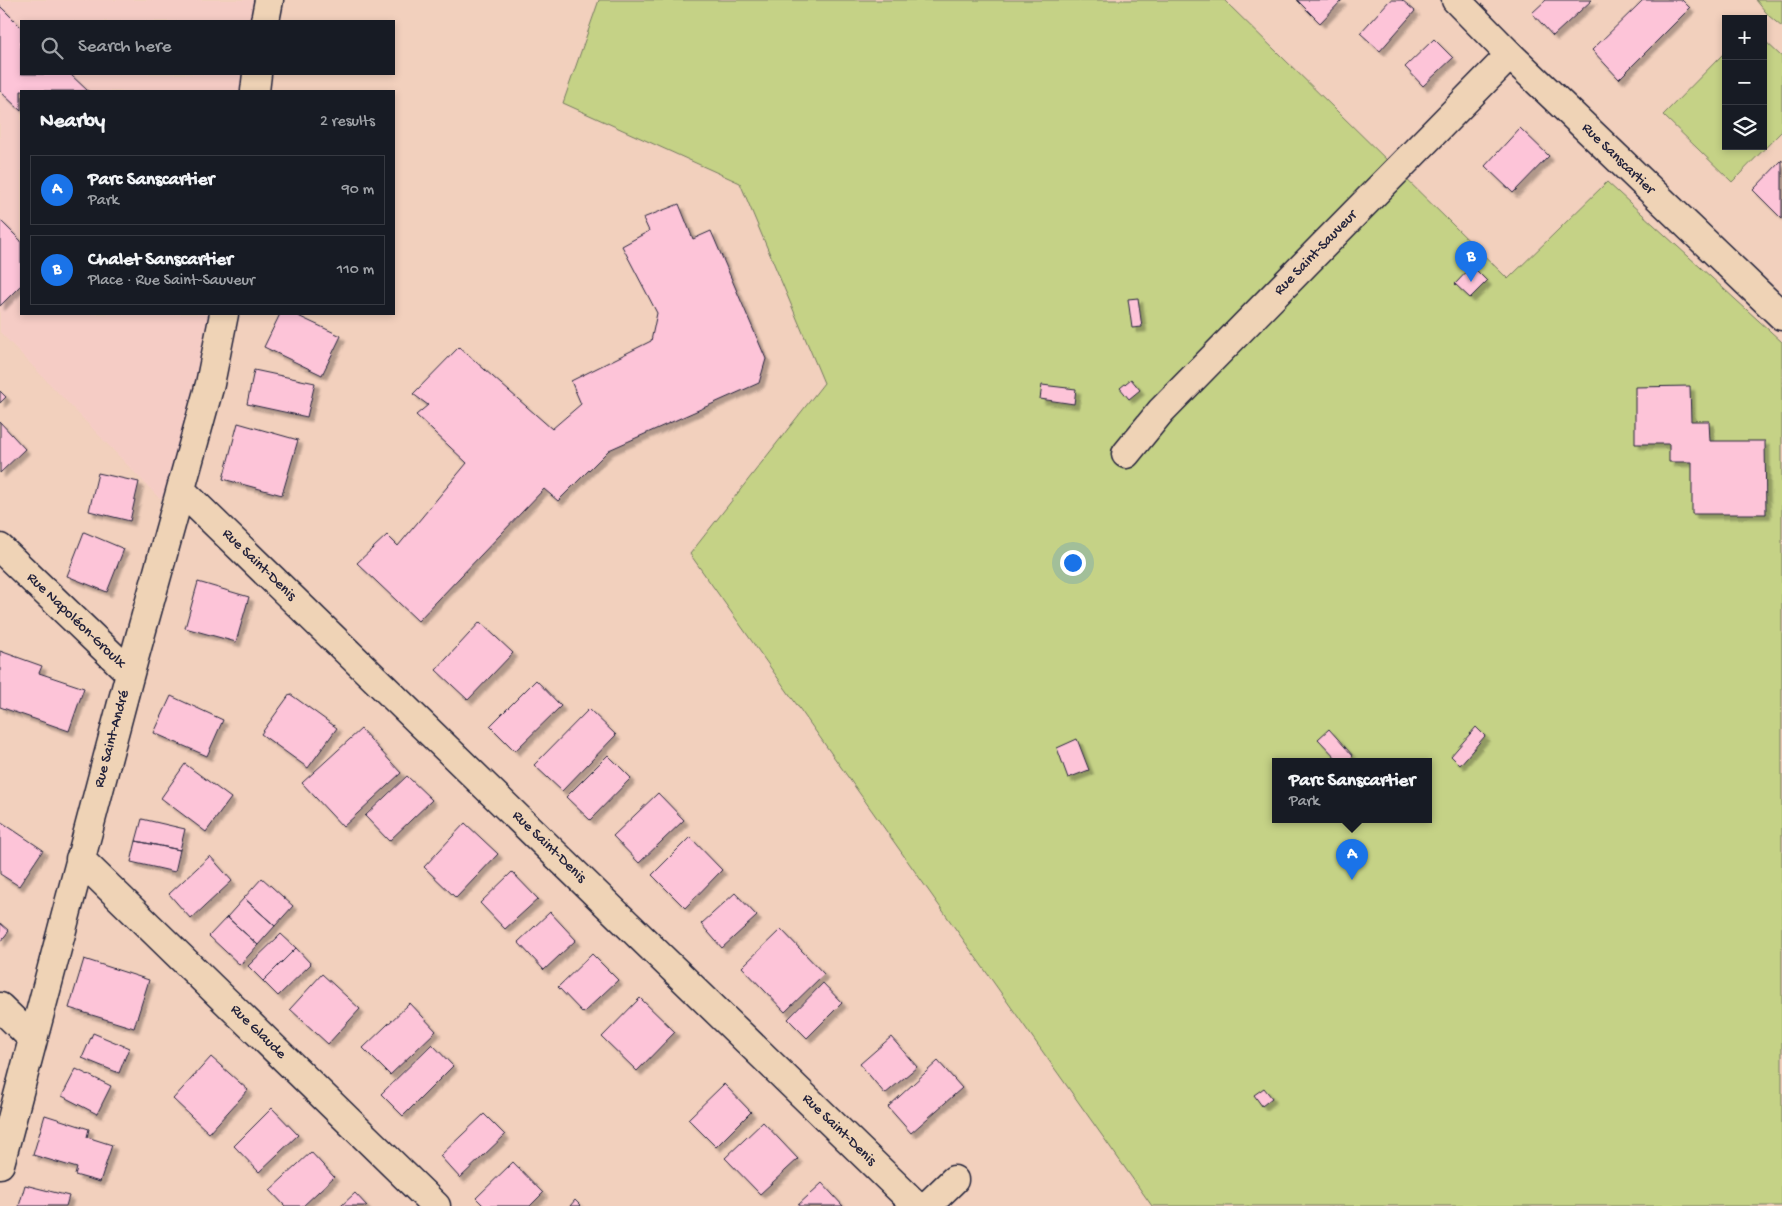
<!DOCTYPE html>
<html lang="en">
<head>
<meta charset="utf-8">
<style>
  body { margin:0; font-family:"Gochi Hand",sans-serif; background:#242831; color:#f1f3f6 }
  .controls { position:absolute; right:15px; top:15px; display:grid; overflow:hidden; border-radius:0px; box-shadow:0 2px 8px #0003 }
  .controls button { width:45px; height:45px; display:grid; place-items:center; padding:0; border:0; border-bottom:1px solid #363941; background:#171b24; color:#f1f3f6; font:25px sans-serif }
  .you { position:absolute; left:1072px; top:562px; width:18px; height:18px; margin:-12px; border:4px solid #fff; border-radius:50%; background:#1a73e8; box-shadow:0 0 0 8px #1a73e833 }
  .badge { display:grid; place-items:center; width:32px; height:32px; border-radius:50%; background:#1a73e8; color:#fff; font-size:16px; font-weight:700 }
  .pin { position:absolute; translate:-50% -41px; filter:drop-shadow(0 1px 2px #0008) }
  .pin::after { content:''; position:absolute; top:26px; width:18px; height:15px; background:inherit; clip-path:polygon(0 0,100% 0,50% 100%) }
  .popup { position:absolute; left:1272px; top:758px; width:160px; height:65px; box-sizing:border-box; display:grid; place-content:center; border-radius:0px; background:#171b24; filter:drop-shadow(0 1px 4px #0005); font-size:16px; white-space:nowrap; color:#9ea1a6 }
  .popup b { font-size:19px; color:#f1f3f6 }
  .popup::after { content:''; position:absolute; left:50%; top:100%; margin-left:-10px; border:10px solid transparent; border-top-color:#171b24 }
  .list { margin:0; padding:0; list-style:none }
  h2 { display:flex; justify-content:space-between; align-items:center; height:65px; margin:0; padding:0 20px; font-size:21px }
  h2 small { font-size:16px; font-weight:400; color:#9ea1a6 }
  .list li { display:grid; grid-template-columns:32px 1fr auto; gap:15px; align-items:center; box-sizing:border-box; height:70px; margin:0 10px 10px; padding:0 10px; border:1px solid #363941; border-radius:0px }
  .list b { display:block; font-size:19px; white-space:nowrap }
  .list p { margin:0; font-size:16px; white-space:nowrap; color:#9ea1a6 }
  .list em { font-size:16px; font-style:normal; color:#9ea1a6 }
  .icon { flex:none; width:28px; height:28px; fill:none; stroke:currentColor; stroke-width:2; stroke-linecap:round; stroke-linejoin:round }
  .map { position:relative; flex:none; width:1782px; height:1206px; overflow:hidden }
  .search { position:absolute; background:#171b24; box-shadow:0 2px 8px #0003; left:20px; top:20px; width:375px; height:55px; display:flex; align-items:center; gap:12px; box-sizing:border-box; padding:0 18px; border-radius:0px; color:#9ea1a6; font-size:19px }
  .panel { position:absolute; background:#171b24; box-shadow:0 2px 8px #0003; left:20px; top:90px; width:375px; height:225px; border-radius:0px }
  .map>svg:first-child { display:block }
</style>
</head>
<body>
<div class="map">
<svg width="1782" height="1206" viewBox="0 0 1782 1206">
  <defs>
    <filter id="shadow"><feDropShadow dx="4.5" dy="4.5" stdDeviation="1" flood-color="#0004"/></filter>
  </defs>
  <rect width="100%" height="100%" fill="#f2d0bd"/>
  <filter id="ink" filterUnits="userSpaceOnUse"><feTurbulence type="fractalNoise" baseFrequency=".02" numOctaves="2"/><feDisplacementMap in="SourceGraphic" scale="10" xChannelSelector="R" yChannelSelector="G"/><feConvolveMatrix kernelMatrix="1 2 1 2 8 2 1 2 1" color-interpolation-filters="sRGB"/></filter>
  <g filter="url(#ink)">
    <path fill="#f5ccc5" d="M 0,0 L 269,0 L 265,21 L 21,21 L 21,74 L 257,74 L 255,91 L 21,91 L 21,314 L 224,314 L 181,490 L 159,498 L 0,332 Z"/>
    <path fill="#c5d286" stroke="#747a60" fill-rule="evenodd" d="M 599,0 L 1224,0 L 1508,279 L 1607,182 L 1782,342 L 1782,1206 L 1152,1206 L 690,554 L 824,383 L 740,183 L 563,103 ZM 1276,761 L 1428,761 L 1428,819 L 1276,819 Z
      M 1756,0 L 1782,0 L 1782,27 L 1769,16 Z
      M 1763,39 L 1782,57 L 1782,131 L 1732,182 L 1663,115 L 1726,51 L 1726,146 L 1763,146 Z"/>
    <path fill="#fdc4d8" stroke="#22223b" filter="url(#shadow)" d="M 1297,0 L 1342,0 L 1320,23 Z
      M 1390,0 L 1402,0 L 1415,11 L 1380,51 L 1360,33 Z
      M 1546,0 L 1592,0 L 1553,36 L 1532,13 Z
      M 1643,0 L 1682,0 L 1690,8 L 1619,79 L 1592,50 Z
      M 0,6 L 21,27 L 21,74 L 70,74 L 88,91 L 21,91 L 21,111 L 0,91 Z
      M 1434,39 L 1453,58 L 1423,86 L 1405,67 Z
      M 1520,128 L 1549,156 L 1513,193 L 1485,166 Z
      M 1782,160 L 1782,219 L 1753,190 Z
      M 679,204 L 693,239 L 711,231 L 766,359 L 759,383 L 609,450 L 558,501 L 544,489 L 418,621 L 357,563 L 387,535 L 398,546 L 467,463 L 416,415 L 428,405 L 413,394 L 459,347 L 552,429 L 581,404 L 571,381 L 651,341 L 657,313 L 622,246 L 649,231 L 643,218 Z
      M 0,220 L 21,241 L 21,285 L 0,306 Z
      M 1472,266 L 1487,281 L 1470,298 L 1455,284 Z
      M 1138,298 L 1142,327 L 1132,328 L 1128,299 Z
      M 280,314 L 294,314 L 341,336 L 322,375 L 264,347 Z
      M 254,370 L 315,383 L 307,417 L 247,404 Z
      M 1131,379 L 1140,390 L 1129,399 L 1120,388 Z
      M 1042,385 L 1076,389 L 1074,404 L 1040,399 Z
      M 1690,386 L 1691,421 L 1709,421 L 1710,441 L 1765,441 L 1766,514 L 1692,514 L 1692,462 L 1669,462 L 1669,444 L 1635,444 L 1635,387 Z
      M 0,391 L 6,397 L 0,403 Z
      M 0,422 L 25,449 L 0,473 Z
      M 238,423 L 298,440 L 282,495 L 223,479 Z
      M 98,473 L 139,482 L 130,521 L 89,511 Z
      M 84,532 L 124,549 L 107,592 L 67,576 Z
      M 198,582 L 249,597 L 236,642 L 185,628 Z
      M 480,622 L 513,653 L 468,700 L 436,670 Z
      M 0,651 L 42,666 L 39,673 L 84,688 L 69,731 L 0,707 Z
      M 536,680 L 561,706 L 515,751 L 490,726 Z
      M 290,694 L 337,728 L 308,768 L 261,734 Z
      M 171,696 L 223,720 L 207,756 L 154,733 Z
      M 589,709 L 616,735 L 562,791 L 534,765 Z
      M 1476,727 L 1485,736 L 1460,765 L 1451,756 Z
      M 361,729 L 401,773 L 343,827 L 302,783 Z
      M 1329,729 L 1353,756 L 1348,761 L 1339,761 L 1318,739 Z
      M 1077,739 L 1089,770 L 1068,778 L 1057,748 Z
      M 608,755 L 631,778 L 590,820 L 566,797 Z
      M 185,764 L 231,798 L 206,832 L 161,798 Z
      M 407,776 L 432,800 L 389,841 L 365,816 Z
      M 658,793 L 684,820 L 639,863 L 613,836 Z
      M 142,819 L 185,829 L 180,850 L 136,841 Z
      M 0,821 L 43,850 L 19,886 L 0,874 Z
      M 465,823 L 498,854 L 456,898 L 424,867 Z
      M 690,837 L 722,870 L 685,908 L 652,875 Z
      M 136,841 L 180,850 L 175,872 L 131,862 Z
      M 210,856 L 232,881 L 191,919 L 169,894 Z
      M 512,872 L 538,899 L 505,929 L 480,903 Z
      M 262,878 L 293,906 L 275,926 L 244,898 Z
      M 735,893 L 757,916 L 722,948 L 701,924 Z
      M 244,898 L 275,926 L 258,945 L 227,917 Z
      M 550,912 L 576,940 L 544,970 L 518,942 Z
      M 227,917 L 258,945 L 240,965 L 209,936 Z
      M 0,923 L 9,931 L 0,942 Z
      M 781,929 L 824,974 L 785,1012 L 742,967 Z
      M 281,934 L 296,948 L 263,981 L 248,966 Z
      M 296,948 L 311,964 L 278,996 L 263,981 Z
      M 592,954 L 618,980 L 583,1013 L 558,987 Z
      M 84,959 L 149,980 L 134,1028 L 69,1008 Z
      M 322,974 L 360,1009 L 328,1044 L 290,1009 Z
      M 823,983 L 842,1003 L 807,1038 L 788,1019 Z
      M 640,998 L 675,1032 L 637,1071 L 602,1037 Z
      M 410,1003 L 436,1031 L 390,1075 L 363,1048 Z
      M 93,1033 L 129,1048 L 119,1073 L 82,1058 Z
      M 891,1037 L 917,1067 L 885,1094 L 860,1064 Z
      M 432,1044 L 453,1066 L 403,1116 L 381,1094 Z
      M 211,1057 L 248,1090 L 209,1133 L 173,1099 Z
      M 938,1061 L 962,1088 L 911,1133 L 888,1107 Z
      M 76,1069 L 111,1086 L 97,1114 L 62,1096 Z
      M 724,1084 L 751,1112 L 716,1147 L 688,1119 Z
      M 1264,1088 L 1272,1098 L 1262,1106 L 1254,1095 Z
      M 272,1108 L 298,1135 L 259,1172 L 234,1146 Z
      M 484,1114 L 505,1135 L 460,1178 L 440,1156 Z
      M 45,1115 L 89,1129 L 87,1137 L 112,1145 L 100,1182 L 75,1175 L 77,1168 L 33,1155 Z
      M 763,1122 L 798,1159 L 760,1194 L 725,1158 Z
      M 311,1152 L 334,1177 L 303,1206 L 285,1206 L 270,1190 Z
      M 513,1162 L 543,1193 L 530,1206 L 484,1206 L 476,1198 Z
      M 822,1183 L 843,1206 L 797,1206 Z
      M 25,1185 L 69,1196 L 66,1206 L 19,1206 Z
      M 355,1193 L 367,1206 L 341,1206 Z
      M 575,1200 L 581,1206 L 570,1206 Z"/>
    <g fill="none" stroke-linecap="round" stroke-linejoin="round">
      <g stroke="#22223b" stroke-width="31">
        <path id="minor" d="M 1456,0 L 1510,55 L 1782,316
          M 265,21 L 269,0
          M 255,91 L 257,74
          M 1126,454 L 1161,411 L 1510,55
          M 181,490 L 917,1206
          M 0,548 L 130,673
          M 80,859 L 436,1206
          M 0,1007 L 32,1038
          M 0,1164 L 130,673 L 210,384 L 224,314
          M 927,1206 L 954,1180"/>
      </g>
      <use href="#minor" stroke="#efd3b6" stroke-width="28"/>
    </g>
  </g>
  <g text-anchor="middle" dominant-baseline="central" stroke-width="4" stroke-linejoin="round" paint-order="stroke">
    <g font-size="15" fill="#22223b" stroke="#efd3b6">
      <text transform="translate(1618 159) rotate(44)">Rue Sanscartier</text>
      <text transform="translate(1316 253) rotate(-46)">Rue Saint-Sauveur</text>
      <text transform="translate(259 565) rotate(44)">Rue Saint-Denis</text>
      <text transform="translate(76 621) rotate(44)">Rue Napoléon-Groulx</text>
      <text transform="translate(112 739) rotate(-75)">Rue Saint-André</text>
      <text transform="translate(549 847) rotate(44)">Rue Saint-Denis</text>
      <text transform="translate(258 1032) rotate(44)">Rue Glaude</text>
      <text transform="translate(839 1130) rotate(44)">Rue Saint-Denis</text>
    </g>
  </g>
</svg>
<div class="controls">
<button>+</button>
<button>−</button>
<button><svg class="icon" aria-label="layers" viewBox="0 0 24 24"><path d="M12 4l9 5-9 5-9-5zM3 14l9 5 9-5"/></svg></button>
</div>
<div class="you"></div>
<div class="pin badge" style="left:1352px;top:880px">A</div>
<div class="popup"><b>Parc Sanscartier</b>Park</div>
<div class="pin badge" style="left:1471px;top:282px">B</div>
<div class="search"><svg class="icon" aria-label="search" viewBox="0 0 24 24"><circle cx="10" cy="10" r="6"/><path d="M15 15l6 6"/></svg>Search here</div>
<section class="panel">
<h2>Nearby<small>2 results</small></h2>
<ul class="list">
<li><span class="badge">A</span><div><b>Parc Sanscartier</b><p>Park</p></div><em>90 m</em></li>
<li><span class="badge">B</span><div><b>Chalet Sanscartier</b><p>Place · Rue Saint-Sauveur</p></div><em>110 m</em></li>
</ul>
</section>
</div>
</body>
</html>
